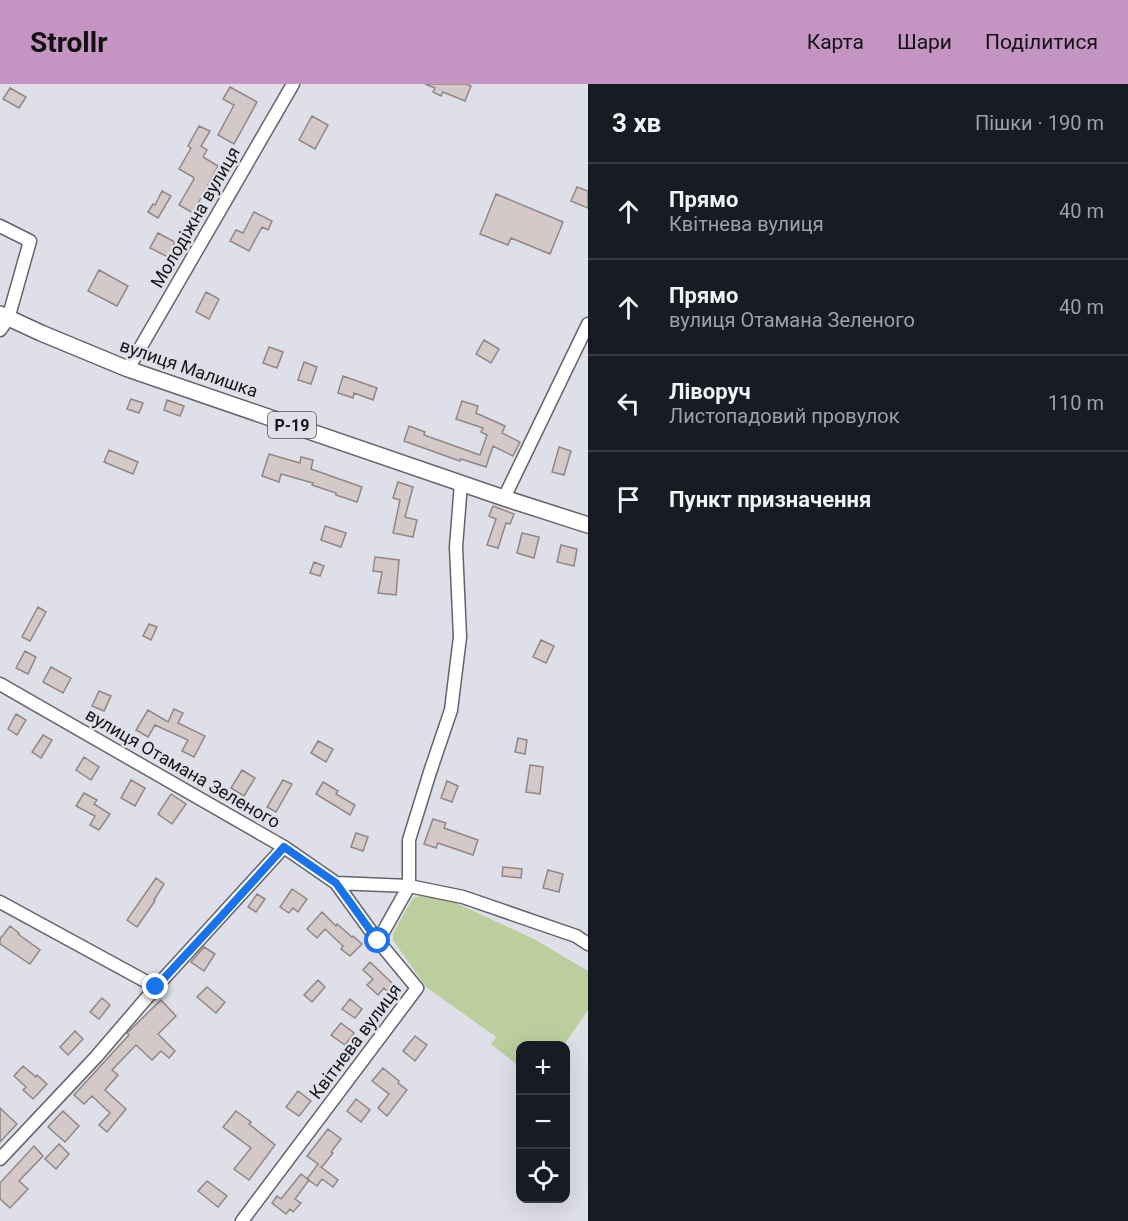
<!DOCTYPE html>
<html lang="uk">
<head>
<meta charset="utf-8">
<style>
  body { margin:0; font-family:Roboto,sans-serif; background:#242831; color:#f1f3f6 }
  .controls { position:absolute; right:18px; bottom:18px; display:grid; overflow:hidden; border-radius:12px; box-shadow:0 6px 24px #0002 }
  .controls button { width:54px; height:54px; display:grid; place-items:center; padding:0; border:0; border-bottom:2px solid #363941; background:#171b24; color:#f1f3f6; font:30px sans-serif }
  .stop { position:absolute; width:18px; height:18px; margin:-14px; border:4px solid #1a73e8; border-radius:50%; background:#fff }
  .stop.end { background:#1a73e8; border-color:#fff; box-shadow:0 2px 6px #0008 }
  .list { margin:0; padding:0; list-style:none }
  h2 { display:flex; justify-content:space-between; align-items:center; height:78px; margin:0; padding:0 24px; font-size:26px }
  h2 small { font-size:20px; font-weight:400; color:#9ea1a6 }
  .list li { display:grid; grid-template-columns:39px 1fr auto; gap:18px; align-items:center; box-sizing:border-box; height:96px; padding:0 24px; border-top:2px solid #363941 }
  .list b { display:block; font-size:22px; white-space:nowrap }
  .list p { margin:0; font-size:20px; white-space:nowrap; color:#9ea1a6 }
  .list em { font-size:20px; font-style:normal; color:#9ea1a6 }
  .icon { flex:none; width:33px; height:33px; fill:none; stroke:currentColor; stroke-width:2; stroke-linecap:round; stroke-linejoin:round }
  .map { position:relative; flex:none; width:588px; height:1137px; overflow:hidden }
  header { display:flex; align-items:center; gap:36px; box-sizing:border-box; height:84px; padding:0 30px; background:#c494c2; color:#111 }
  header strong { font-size:28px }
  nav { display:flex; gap:33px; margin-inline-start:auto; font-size:21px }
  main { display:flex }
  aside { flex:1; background:#171b24 }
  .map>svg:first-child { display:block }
</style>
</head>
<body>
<header>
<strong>Strollr</strong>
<nav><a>Карта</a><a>Шари</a><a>Поділитися</a></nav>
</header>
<main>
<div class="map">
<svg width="588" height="1137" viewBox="0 0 588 1137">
  <rect width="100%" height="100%" fill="#dedfe8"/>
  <path fill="#bace9e" d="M 420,812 L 454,818 L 534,855 L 588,887 L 588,926 L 564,961 L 520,962 L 520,983 L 491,960 L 496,953 L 426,903 L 393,856 L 393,849 L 413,814 Z"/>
  <path fill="#d4c9c8" stroke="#908685" stroke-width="1.5" d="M 425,0 L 466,0 L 471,2 L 465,17 L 443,8 L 441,12 L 433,8 L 435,4 Z
    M 230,3 L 257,18 L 234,60 L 218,51 L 234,21 L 223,15 Z
    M 10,4 L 26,13 L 19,24 L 3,15 Z
    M 312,32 L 328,41 L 315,65 L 299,56 Z
    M 199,42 L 210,47 L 201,62 L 207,66 L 203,73 L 218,82 L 193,129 L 179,121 L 194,95 L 193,93 L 179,85 L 191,64 L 188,62 Z
    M 577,103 L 588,107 L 588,124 L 571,117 Z
    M 162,107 L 171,112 L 158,134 L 148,128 L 153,120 L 155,121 Z
    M 496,110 L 563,138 L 550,170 L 511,154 L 508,161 L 480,150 Z
    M 254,128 L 272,137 L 268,146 L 262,143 L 249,167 L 230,157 L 236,146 L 243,149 Z
    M 158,149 L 175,158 L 168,173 L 150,164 Z
    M 99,186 L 128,202 L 117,222 L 88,207 Z
    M 206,208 L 219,215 L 209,235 L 196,228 Z
    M 484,256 L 499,265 L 491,279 L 476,270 Z
    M 269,263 L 283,268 L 277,284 L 263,279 Z
    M 304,278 L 317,283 L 311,300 L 298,296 Z
    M 343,292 L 377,304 L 373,316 L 354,309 L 353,314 L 338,309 Z
    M 131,315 L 143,319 L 139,329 L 127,325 Z
    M 167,316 L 184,322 L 180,332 L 164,326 Z
    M 462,317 L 478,322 L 476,329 L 505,342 L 502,349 L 520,358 L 513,372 L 493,362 L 486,383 L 461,375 L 460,377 L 404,357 L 409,342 L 425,348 L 424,351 L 480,371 L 487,351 L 481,348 L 483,344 L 456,335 Z
    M 559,363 L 571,367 L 564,391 L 552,388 Z
    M 109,366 L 138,378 L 133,390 L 104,378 Z
    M 269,370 L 300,379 L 301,373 L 313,376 L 311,385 L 362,403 L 357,418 L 336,411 L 336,409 L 312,401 L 313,399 L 281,390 L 279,398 L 262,392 Z
    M 398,398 L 413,403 L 405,433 L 417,436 L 413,453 L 393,449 L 400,416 L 393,414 Z
    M 493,422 L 514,430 L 510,440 L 506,439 L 498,464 L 487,461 L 496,435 L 489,432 Z
    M 325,442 L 346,449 L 341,463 L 321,456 Z
    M 522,449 L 539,453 L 534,474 L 517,469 Z
    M 561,461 L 577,465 L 574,482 L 557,478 Z
    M 375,473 L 399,476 L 396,511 L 378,509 L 382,488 L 373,487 Z
    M 314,478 L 324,482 L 320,492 L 310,489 Z
    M 38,523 L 46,528 L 30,557 L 22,553 Z
    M 149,540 L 157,543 L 151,556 L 143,552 Z
    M 541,556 L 554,562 L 546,579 L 533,573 Z
    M 25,567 L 36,573 L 28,590 L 16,584 Z
    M 51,583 L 71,594 L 63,609 L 43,598 Z
    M 99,607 L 111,612 L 104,627 L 92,622 Z
    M 174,625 L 183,629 L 178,639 L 205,652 L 194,673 L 182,667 L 188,656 L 155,641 L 148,653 L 136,646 L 148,626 L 168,638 Z
    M 16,630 L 26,636 L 17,651 L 8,645 Z
    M 43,651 L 52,656 L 41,674 L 32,668 Z
    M 518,654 L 527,656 L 525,670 L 515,668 Z
    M 318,657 L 333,665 L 326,678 L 311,669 Z
    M 84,673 L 99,683 L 91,696 L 76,686 Z
    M 530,681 L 543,683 L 540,710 L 526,708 Z
    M 242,686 L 255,694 L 244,712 L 231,704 Z
    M 131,696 L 145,704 L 135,722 L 121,714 Z
    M 283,696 L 292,700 L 276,728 L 267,723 Z
    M 447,697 L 458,702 L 452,718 L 441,714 Z
    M 323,698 L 338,707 L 336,710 L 355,721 L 350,731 L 316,710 Z
    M 84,709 L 97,716 L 94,720 L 110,730 L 99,746 L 90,741 L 95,732 L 76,722 Z
    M 171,710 L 186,720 L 172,740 L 158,730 Z
    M 433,735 L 446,739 L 444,744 L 478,756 L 473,771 L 438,759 L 436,764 L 424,760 Z
    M 356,749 L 368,753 L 363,767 L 351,763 Z
    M 503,783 L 522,785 L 521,794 L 502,792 Z
    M 548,786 L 563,790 L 559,808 L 543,804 Z
    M 156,794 L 164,800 L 154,816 L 155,817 L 137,843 L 127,836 Z
    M 292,805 L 307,815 L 298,828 L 293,824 L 289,829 L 280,823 Z
    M 257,810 L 265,815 L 256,828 L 248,823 Z
    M 322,828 L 336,842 L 337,840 L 352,853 L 353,852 L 362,860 L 350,872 L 341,865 L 343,862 L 325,845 L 317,854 L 307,845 Z
    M 10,842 L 19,849 L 18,850 L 40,866 L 30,880 L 0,860 L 0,855 Z
    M 204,863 L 215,870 L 204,887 L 191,878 Z
    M 370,878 L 393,900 L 387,907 L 384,904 L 378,911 L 367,901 L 373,895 L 363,886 Z
    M 318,896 L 325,903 L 312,918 L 304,911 Z
    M 207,903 L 225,918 L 216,929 L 197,913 Z
    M 102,914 L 110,921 L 99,935 L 90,928 Z
    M 350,915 L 362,925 L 355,934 L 342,925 Z
    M 161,916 L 176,932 L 158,950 L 175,967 L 169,974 L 161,967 L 152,976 L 136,961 L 112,986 L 118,991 L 105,1006 L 126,1025 L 107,1048 L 99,1041 L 110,1029 L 92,1012 L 84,1020 L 74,1011 L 129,951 L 127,949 Z
    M 341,939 L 354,949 L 345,961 L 331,951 Z
    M 75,947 L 83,955 L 68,971 L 60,963 Z
    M 415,952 L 427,961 L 415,977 L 403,967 Z
    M 23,982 L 36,993 L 37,991 L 47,1000 L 33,1015 L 23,1006 L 26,1003 L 14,992 Z
    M 383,984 L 399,997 L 398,999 L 407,1006 L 387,1032 L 378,1024 L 389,1010 L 372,997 Z
    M 298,1007 L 311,1017 L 299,1032 L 286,1023 Z
    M 356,1015 L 370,1026 L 361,1038 L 347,1027 Z
    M 0,1024 L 17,1040 L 0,1058 Z
    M 63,1027 L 79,1042 L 65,1058 L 48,1043 Z
    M 236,1027 L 251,1038 L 249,1040 L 275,1061 L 249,1096 L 234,1085 L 251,1064 L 223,1043 Z
    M 328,1045 L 341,1055 L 331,1068 L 333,1069 L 322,1083 L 321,1083 L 338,1096 L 333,1103 L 322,1095 L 317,1102 L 307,1095 L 318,1080 L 307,1072 Z
    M 59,1060 L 69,1070 L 56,1085 L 45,1075 Z
    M 34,1062 L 43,1072 L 19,1097 L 28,1105 L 10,1124 L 0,1115 L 0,1099 Z
    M 301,1090 L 309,1096 L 295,1115 L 301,1119 L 293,1128 L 290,1125 L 286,1130 L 272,1119 L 277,1112 L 281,1115 Z
    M 207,1097 L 227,1112 L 218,1123 L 198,1107 Z"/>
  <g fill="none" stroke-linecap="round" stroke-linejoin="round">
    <g stroke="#63646c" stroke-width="15">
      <path id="minor" d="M 0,142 L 30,157 L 8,235 L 0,246
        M 128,285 L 293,0
        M 504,414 L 588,240
        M 0,600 L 284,763 L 336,799 L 409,802 L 463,813 L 576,852 L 588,860
        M 0,818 L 156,903
        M 378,857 L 409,802 L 409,756 L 430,688 L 451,626 L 460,553 L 456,463 L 461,399
        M 0,1075 L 96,973 L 156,903 L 284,763
        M 242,1137 L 417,904 L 378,857 L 336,799"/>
    </g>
    <g stroke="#63646c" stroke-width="18">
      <path id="major" d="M 0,230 L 41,249 L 128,285 L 504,414 L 588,441"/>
    </g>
    <use href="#minor" stroke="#fff" stroke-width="12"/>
    <use href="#major" stroke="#fff" stroke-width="15"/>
  </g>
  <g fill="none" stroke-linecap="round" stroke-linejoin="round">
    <path stroke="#1a73e8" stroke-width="8" d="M 156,903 L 218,836 L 284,763 L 336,799 L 378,857"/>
  </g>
  <g text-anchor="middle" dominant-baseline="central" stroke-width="5" stroke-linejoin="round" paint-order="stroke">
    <rect fill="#dedfe8" stroke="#515257" stroke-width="1.5" x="268" y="328" width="48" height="26" rx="4.5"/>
    <g font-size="16" font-weight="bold" fill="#151619">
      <text x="292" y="341">Р-19</text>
    </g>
    <g font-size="18" fill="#151619" stroke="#dedfe8">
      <text transform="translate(195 133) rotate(-60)">Молодіжна вулиця</text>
      <text transform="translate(189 284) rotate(19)">вулиця Малишка</text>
      <text transform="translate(183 684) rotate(30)">вулиця Отамана Зеленого</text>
      <text transform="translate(355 957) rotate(-53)">Квітнева вулиця</text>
    </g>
  </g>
</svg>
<div class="controls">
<button>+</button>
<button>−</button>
<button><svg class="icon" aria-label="locate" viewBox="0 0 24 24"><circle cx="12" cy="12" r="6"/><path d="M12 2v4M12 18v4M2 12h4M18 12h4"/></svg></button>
</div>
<div class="stop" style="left:378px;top:857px"></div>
<div class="stop end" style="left:156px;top:903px"></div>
</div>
<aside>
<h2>3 хв<small>Пішки · 190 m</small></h2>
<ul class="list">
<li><svg class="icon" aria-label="ahead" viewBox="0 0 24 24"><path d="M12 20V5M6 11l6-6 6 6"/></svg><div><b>Прямо</b><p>Квітнева вулиця</p></div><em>40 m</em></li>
<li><svg class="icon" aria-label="ahead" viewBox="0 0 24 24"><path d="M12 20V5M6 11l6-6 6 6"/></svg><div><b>Прямо</b><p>вулиця Отамана Зеленого</p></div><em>40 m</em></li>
<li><svg class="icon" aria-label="left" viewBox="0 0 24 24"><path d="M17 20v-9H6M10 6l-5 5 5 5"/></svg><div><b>Ліворуч</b><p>Листопадовий провулок</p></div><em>110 m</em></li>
<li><svg class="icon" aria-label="arrive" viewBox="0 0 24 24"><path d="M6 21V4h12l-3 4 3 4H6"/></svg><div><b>Пункт призначення</b></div></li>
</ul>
</aside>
</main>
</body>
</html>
